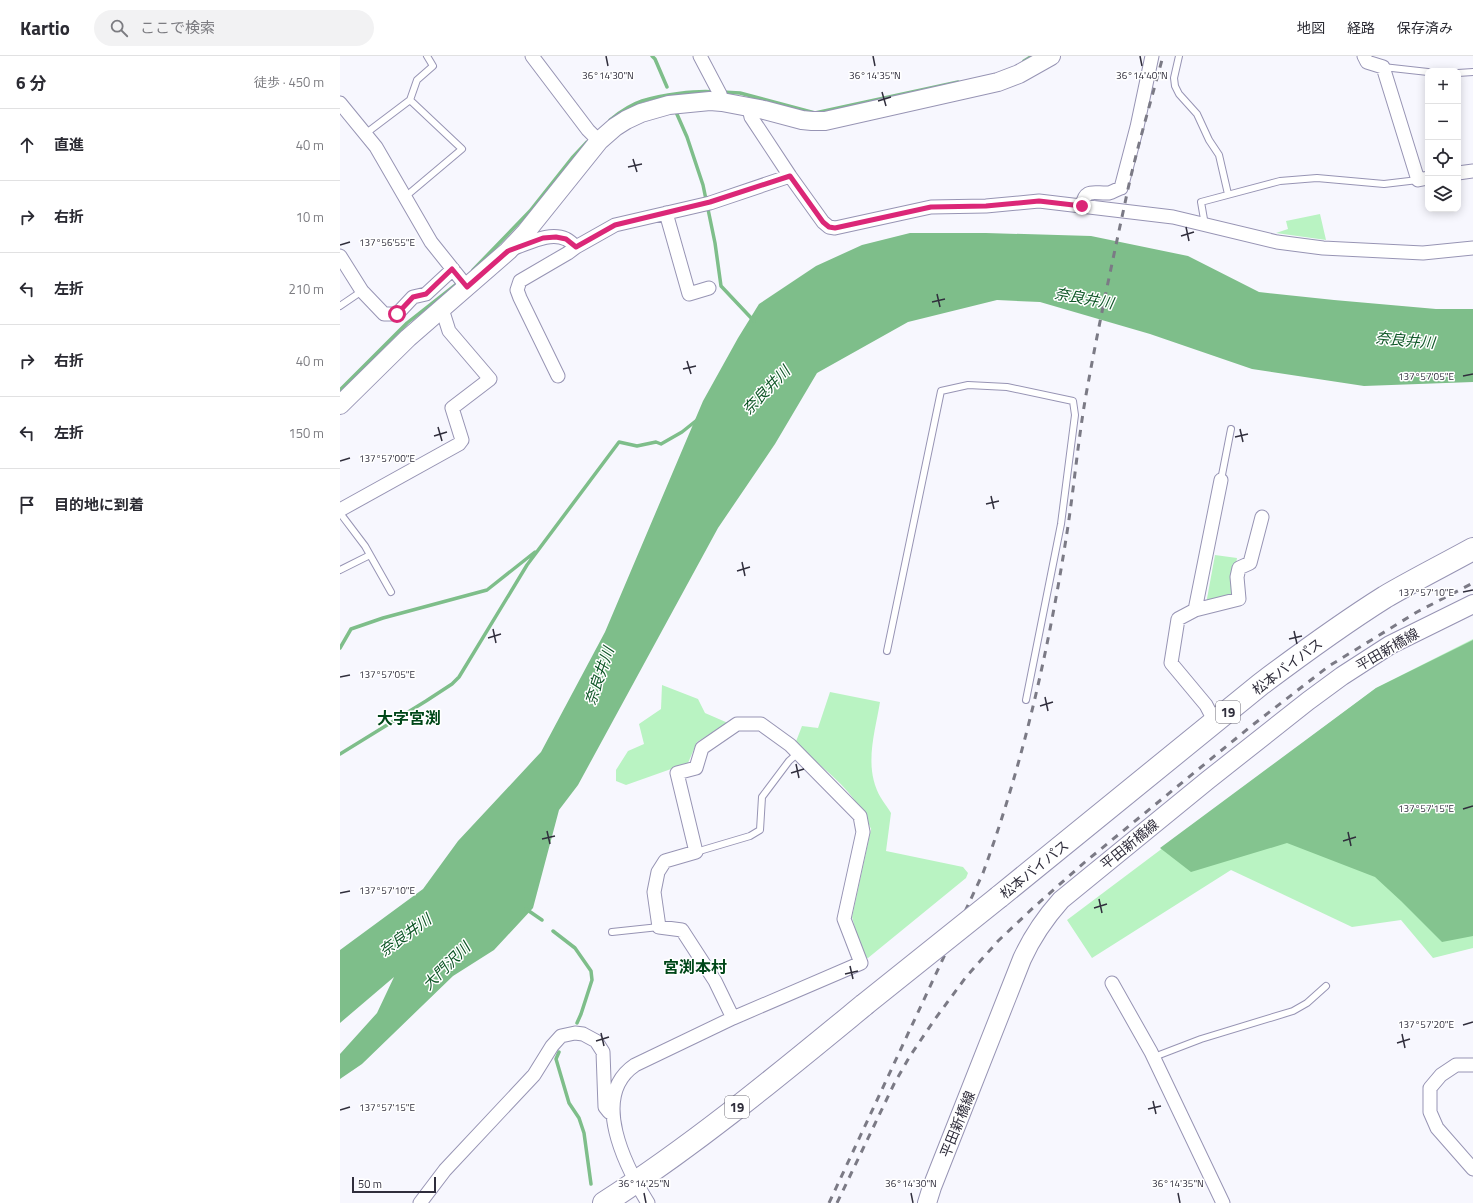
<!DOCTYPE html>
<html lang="ja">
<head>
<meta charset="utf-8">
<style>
  body { margin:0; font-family:"Titillium Web","Noto Sans JP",sans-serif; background:#f2f2f3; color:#2b2b33 }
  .controls { position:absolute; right:12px; top:12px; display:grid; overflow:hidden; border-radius:8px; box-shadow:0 2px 10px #0003 }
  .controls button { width:36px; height:36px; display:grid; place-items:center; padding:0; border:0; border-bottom:1px solid #e1e1e2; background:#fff; color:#2b2b33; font:20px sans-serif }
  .scale { position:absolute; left:12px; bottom:10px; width:84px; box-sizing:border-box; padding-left:4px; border:2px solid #302e3c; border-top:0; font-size:11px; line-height:14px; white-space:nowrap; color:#302e3c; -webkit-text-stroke:3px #fff; paint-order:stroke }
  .stop { position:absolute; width:12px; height:12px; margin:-9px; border:3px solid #db2777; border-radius:50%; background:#fff }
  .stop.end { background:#db2777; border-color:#fff; box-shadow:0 1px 4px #0008 }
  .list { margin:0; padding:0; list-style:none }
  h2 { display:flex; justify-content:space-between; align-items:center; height:52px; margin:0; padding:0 16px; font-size:17px }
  h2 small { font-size:13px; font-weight:400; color:#7c7c81 }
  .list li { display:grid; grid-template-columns:26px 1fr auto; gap:12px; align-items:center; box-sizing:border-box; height:72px; padding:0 16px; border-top:1px solid #e1e1e2 }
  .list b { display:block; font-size:15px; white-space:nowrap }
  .list em { font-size:13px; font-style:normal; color:#7c7c81 }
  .icon { flex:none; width:22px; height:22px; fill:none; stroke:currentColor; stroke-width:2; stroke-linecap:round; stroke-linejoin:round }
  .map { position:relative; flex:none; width:1133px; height:1147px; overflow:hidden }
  header { display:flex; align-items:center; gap:24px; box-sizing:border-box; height:56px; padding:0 20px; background:#fff; border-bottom:1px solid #e1e1e2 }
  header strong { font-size:19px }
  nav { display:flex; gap:22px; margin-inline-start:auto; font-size:14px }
  .search { width:280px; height:36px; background:#f2f2f3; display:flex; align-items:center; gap:10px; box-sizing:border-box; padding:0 14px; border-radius:22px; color:#7c7c81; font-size:15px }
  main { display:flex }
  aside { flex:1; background:#fff }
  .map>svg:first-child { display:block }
</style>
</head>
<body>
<header>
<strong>Kartio</strong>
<div class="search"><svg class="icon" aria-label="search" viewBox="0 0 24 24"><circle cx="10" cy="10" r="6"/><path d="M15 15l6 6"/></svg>ここで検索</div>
<nav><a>地図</a><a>経路</a><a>保存済み</a></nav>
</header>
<main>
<aside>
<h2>6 分<small>徒歩 · 450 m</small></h2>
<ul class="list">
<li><svg class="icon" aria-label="ahead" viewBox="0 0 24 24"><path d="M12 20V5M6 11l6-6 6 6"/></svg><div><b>直進</b></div><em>40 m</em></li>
<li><svg class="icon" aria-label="right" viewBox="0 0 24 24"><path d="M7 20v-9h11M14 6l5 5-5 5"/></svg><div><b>右折</b></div><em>10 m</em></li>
<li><svg class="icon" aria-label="left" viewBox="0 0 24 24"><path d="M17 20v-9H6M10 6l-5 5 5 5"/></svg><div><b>左折</b></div><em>210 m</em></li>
<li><svg class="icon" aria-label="right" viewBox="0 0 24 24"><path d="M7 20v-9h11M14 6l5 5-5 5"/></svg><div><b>右折</b></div><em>40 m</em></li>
<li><svg class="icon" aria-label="left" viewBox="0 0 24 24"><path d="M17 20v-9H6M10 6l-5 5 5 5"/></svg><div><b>左折</b></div><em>150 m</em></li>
<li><svg class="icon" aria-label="arrive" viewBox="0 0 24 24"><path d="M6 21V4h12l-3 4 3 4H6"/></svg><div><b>目的地に到着</b></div></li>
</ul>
</aside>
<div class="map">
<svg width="1133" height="1147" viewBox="0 0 1133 1147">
  <rect width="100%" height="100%" fill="#f7f7fe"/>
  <path fill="#b9f3c2" d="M 980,158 L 986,184 L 936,177 L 948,173 L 946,165 Z
    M 875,499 L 897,502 L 891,540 L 866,548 Z
    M 1133,583 L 1133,892 L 1093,902 L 1061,864 L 1012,871 L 891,814 L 752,902 L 727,864 L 1036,632 Z
    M 322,629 L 358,643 L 365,657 L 388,667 L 357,686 L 348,707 L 286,729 L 276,725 L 276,714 L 288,695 L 304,688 L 299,668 L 321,653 Z
    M 490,636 L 540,646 C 535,677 523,712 541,742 C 544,747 548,752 551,757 L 546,795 L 623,811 L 628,817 L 626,822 L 528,902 L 523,901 L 512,861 L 531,773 C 517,736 484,713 455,688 L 462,670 L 478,672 Z"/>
  <path fill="#84c48f" d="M 1133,584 L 1133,880 L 1102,886 L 1061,845 L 1035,821 L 947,787 L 851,816 L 820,792 L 1036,632 Z"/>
  <path fill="#7ebe8a" d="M 570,177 L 646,177 L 751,180 L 848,200 L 919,236 L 994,244 L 1096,253 L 1133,253 L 1133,326 L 1024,330 L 912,313 L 810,278 L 700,246 L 657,244 L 568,266 L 477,317 L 435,388 L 378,472 L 238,729 L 219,754 L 193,852 L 154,894 L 113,920 L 22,1008 L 0,1023 L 0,998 L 37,957 L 54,921 L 0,967 L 0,894 L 83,833 L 118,785 L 201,696 L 265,576 L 363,345 L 398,282 L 419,248 L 476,210 L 522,189 Z"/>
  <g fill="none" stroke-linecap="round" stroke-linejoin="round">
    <path stroke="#7ebe8a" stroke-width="3.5" d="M 312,0 L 315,3 L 327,31
      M 684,5 L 692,0
      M 382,36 L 400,37 L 475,57 L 618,26
      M 336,56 L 347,81 L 363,129 L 375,187 L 381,230 L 414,265
      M 270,64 C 280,56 290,49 302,45 C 321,39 356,34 376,36
      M 133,214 L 190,155 L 232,102 L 247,86
      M 0,334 L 67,267 L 119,226
      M 0,592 L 11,573 L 43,562 L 147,534 L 195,496
      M 0,698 L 86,645 L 112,628 L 119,621 L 187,509 L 279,386 L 297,390 L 316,386 L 321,388 L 342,376 L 357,364
      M 186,853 L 202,864
      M 213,875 L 235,892 L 251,915 L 252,924 L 241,958 L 237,967
      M 219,996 L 216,1003 L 229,1047 L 239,1062 L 244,1077 L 251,1128"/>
    <g stroke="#9794b4" stroke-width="8">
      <path id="lane" d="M 839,0 L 834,22 L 835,30 L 839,38 L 857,58 L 869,84 L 879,99 L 888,138
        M 1043,11 L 1088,16
        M 1118,17 L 1133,16
        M 25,78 L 70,44
        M 65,141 L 122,93 L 70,44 L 77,24 L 93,10 L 87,0
        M 865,169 L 861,146 L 940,125 L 977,122 L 1044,128 L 1078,124
        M 0,250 L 22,235
        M 881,424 L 891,373
        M 0,457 L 25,490 L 51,536
        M 0,514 L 30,499
        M 547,595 L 601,335 L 628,329 L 667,331 L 733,345 L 735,359 L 721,468 L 686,644
        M 356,796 L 410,780 L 420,774 L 422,741 L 449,705 L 458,697
        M 272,876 L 319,871
        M 814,1001 L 861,983 L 953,955 L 967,947 L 986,930"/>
    </g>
    <g stroke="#9794b4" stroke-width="15">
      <path id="street" d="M 192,0 L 248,74 L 259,85
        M 360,0 L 380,38 L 382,46
        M 1024,0 L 1027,6 L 1043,11 L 1078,124 L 1088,122
        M 0,47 L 36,91 L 91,186 L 127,231
        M 409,52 L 411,61 L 450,120 L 483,166 L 489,171 L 495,172 L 591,151 L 646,150 L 699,145 L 833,161 L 937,186 L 983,192 L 1083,197 L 1133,192
        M 1118,117 L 1133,115
        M 742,150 C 745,131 755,138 769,137 C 773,136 777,133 781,132 L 797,71 L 812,0
        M 326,157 L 349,238 L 369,232
        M 171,193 C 188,188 209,175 226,183 C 230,185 233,188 236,191 L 275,169 L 370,147 L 450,120
        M 0,200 L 22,235 L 44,258 L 57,258 L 73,241 L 86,238 L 113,213
        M 218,320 L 180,242 L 177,234 L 180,225 L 228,197 L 236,191
        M 0,454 L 119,388 L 122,384 L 112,352 L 150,323 L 109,275 L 102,253
        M 855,554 L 899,543 L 897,521 L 899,512 L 910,507 L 922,461
        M 875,666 L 866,649 L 831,607 L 838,563 L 855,554 L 881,424
        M 772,927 L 811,996 L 883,1147
        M 1133,1009 L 1116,1009 L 1101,1019 L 1090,1032 L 1090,1056 L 1097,1072 L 1133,1113
        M 80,1147 L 105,1114 L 194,1019 L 212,990 L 221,980 L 235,977 L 243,978 L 256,985 L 263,996 L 265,1051 L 269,1056
        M 308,1147 C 286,1111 249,1040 295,1009 L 393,962 L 521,907 L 504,863 L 523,776 L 520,760 L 450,689 L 421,668 L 397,668 L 362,692 L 356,712 L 337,717 L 356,796 L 325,805 L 318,816 L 314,836 L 319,871 L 342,874 L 375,925 L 393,962"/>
    </g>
    <g stroke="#9794b4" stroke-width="20">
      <path id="secondary" d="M 0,349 L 68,282 L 168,195 L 186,176 L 259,85 L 275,71 L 286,64 L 301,57 L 329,49 L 370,45 L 382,46 L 424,54 L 462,64 L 472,65 L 485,65 L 658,26 L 679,18 L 711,0
        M 587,1147 L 592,1131 L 682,903 C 692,881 705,862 721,844 L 868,724 L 968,645 L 1002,620 L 1050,589 L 1133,548"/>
    </g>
    <g stroke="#9794b4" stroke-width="24">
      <path id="highway" d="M 659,841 L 921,628 C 961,598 1002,568 1045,541 C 1074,524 1104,509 1133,493
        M 264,1147 C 356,1088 440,1018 524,949"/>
    </g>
    <use href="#lane" stroke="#fff" stroke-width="6"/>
    <use href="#street" stroke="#fff" stroke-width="13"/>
    <use href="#secondary" stroke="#fff" stroke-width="18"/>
    <use href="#highway" stroke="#fff" stroke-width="22"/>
    <path stroke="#7b7a85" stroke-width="3" stroke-dasharray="7 7" stroke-linecap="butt" d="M 489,1147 L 643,817 C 684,705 710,588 728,470 C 735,423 739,375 748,328 C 759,268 772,207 785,147 C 795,98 810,49 823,0
      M 497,1147 L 554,1028 L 570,1000 L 595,963 L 626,921 L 658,885 L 694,851 L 745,806 L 910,671 L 989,610 L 1077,556 L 1133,527"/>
    <g stroke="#9794b4" stroke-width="24" stroke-linecap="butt">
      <path id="highway-bridge" d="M 524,949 L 659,841"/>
    </g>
    <use href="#highway-bridge" stroke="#fff" stroke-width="22"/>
  </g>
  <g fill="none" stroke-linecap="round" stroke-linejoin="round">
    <path stroke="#db2777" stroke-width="5" d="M 57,258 L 73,241 L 86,238 L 112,213 L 127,231 L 168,195 L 203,182 L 216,181 L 226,183 L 236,191 L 275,169 L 370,146 L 450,120 L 483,166 L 489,171 L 495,172 L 591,151 L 646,150 L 699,145 L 742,150"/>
  </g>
  <path fill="none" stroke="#302e3c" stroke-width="1.5" d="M 266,0 L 268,10M 533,0 L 535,10M 800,0 L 802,10M 542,36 L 546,50M 538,45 L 551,41M 293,103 L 297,116M 288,111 L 302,108M 846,171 L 849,185M 841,180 L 854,176M 0,189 L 10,186M 597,238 L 600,251M 592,246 L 605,243M 347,305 L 351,318M 343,313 L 356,310M 1123,320 L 1133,318M 98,371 L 102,385M 900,373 L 903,386M 94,380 L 107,376M 895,381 L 908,378M 0,405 L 10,402M 651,440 L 654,453M 646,448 L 659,445M 402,506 L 405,520M 397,515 L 410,511M 1123,536 L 1133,534M 153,573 L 156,587M 954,575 L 957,588M 148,582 L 161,578M 949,583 L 962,580M 0,621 L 10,619M 705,641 L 708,655M 700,650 L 713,646M 456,708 L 459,722M 451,717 L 464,713M 1123,753 L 1133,750M 207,775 L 210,788M 1008,776 L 1011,790M 202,783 L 215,780M 1003,785 L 1016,781M 0,837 L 10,835M 759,843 L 762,857M 754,852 L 767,848M 510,910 L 513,923M 505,918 L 518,915M 1123,969 L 1133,966M 261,977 L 264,990M 1062,978 L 1065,992M 256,985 L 269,981M 1057,987 L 1070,983M 813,1045 L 816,1058M 808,1053 L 821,1050M 0,1054 L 10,1051M 304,1137 L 306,1147M 571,1137 L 573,1147M 838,1137 L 840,1147"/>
  <g text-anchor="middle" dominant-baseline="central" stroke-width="3" stroke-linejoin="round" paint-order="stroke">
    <g fill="#fff" stroke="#6e6d76" stroke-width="1">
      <rect x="876" y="645" width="24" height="22" rx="3"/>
      <rect x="385" y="1040" width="24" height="22" rx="3"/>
    </g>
    <g font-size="13" font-weight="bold" fill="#302e3c">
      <text x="888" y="656">19</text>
      <text x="397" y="1051">19</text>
    </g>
    <g font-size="14" fill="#302e3c" stroke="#fff">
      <text transform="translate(1047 593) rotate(-30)">平田新橋線</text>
      <text transform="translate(947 610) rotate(-37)">松本バイパス</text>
      <text transform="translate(789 788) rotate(-39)">平田新橋線</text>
      <text transform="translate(694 813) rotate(-39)">松本バイパス</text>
      <text transform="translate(617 1068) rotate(-68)">平田新橋線</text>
    </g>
    <g font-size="15" font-style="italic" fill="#0e5626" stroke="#fff">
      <text transform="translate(744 242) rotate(10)">奈良井川</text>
      <text transform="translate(1065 284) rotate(5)">奈良井川</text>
      <text transform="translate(426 334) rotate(-46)">奈良井川</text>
      <text transform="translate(259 620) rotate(-71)">奈良井川</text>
      <text transform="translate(65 879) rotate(-36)">奈良井川</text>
      <text transform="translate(106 910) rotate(-45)">大門沢川</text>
    </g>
    <g font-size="16" font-weight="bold" fill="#004719" stroke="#fff">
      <text x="69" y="662">大字宮渕</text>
      <text x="355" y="911">宮渕本村</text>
    </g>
  </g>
  <g font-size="10" text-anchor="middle" fill="#302e3c" stroke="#fff" stroke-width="3" stroke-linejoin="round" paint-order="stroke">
    <text x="268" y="23">36°14'30"N</text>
    <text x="535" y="23">36°14'35"N</text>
    <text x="802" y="23">36°14'40"N</text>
    <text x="47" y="190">137°56'55"E</text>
    <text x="1086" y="324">137°57'05"E</text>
    <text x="47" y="406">137°57'00"E</text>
    <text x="1086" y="540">137°57'10"E</text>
    <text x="47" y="622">137°57'05"E</text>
    <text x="1086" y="756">137°57'15"E</text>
    <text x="47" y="838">137°57'10"E</text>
    <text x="1086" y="972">137°57'20"E</text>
    <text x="47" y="1055">137°57'15"E</text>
    <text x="304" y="1131">36°14'25"N</text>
    <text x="571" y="1131">36°14'30"N</text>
    <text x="838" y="1131">36°14'35"N</text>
  </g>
</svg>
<div class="controls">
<button>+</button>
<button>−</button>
<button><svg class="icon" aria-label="locate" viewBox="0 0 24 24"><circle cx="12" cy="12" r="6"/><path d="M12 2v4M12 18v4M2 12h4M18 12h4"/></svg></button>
<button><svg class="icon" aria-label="layers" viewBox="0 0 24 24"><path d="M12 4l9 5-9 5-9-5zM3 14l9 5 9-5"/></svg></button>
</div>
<div class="scale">50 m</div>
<div class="stop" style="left:57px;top:258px"></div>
<div class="stop end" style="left:742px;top:150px"></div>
</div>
</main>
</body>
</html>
